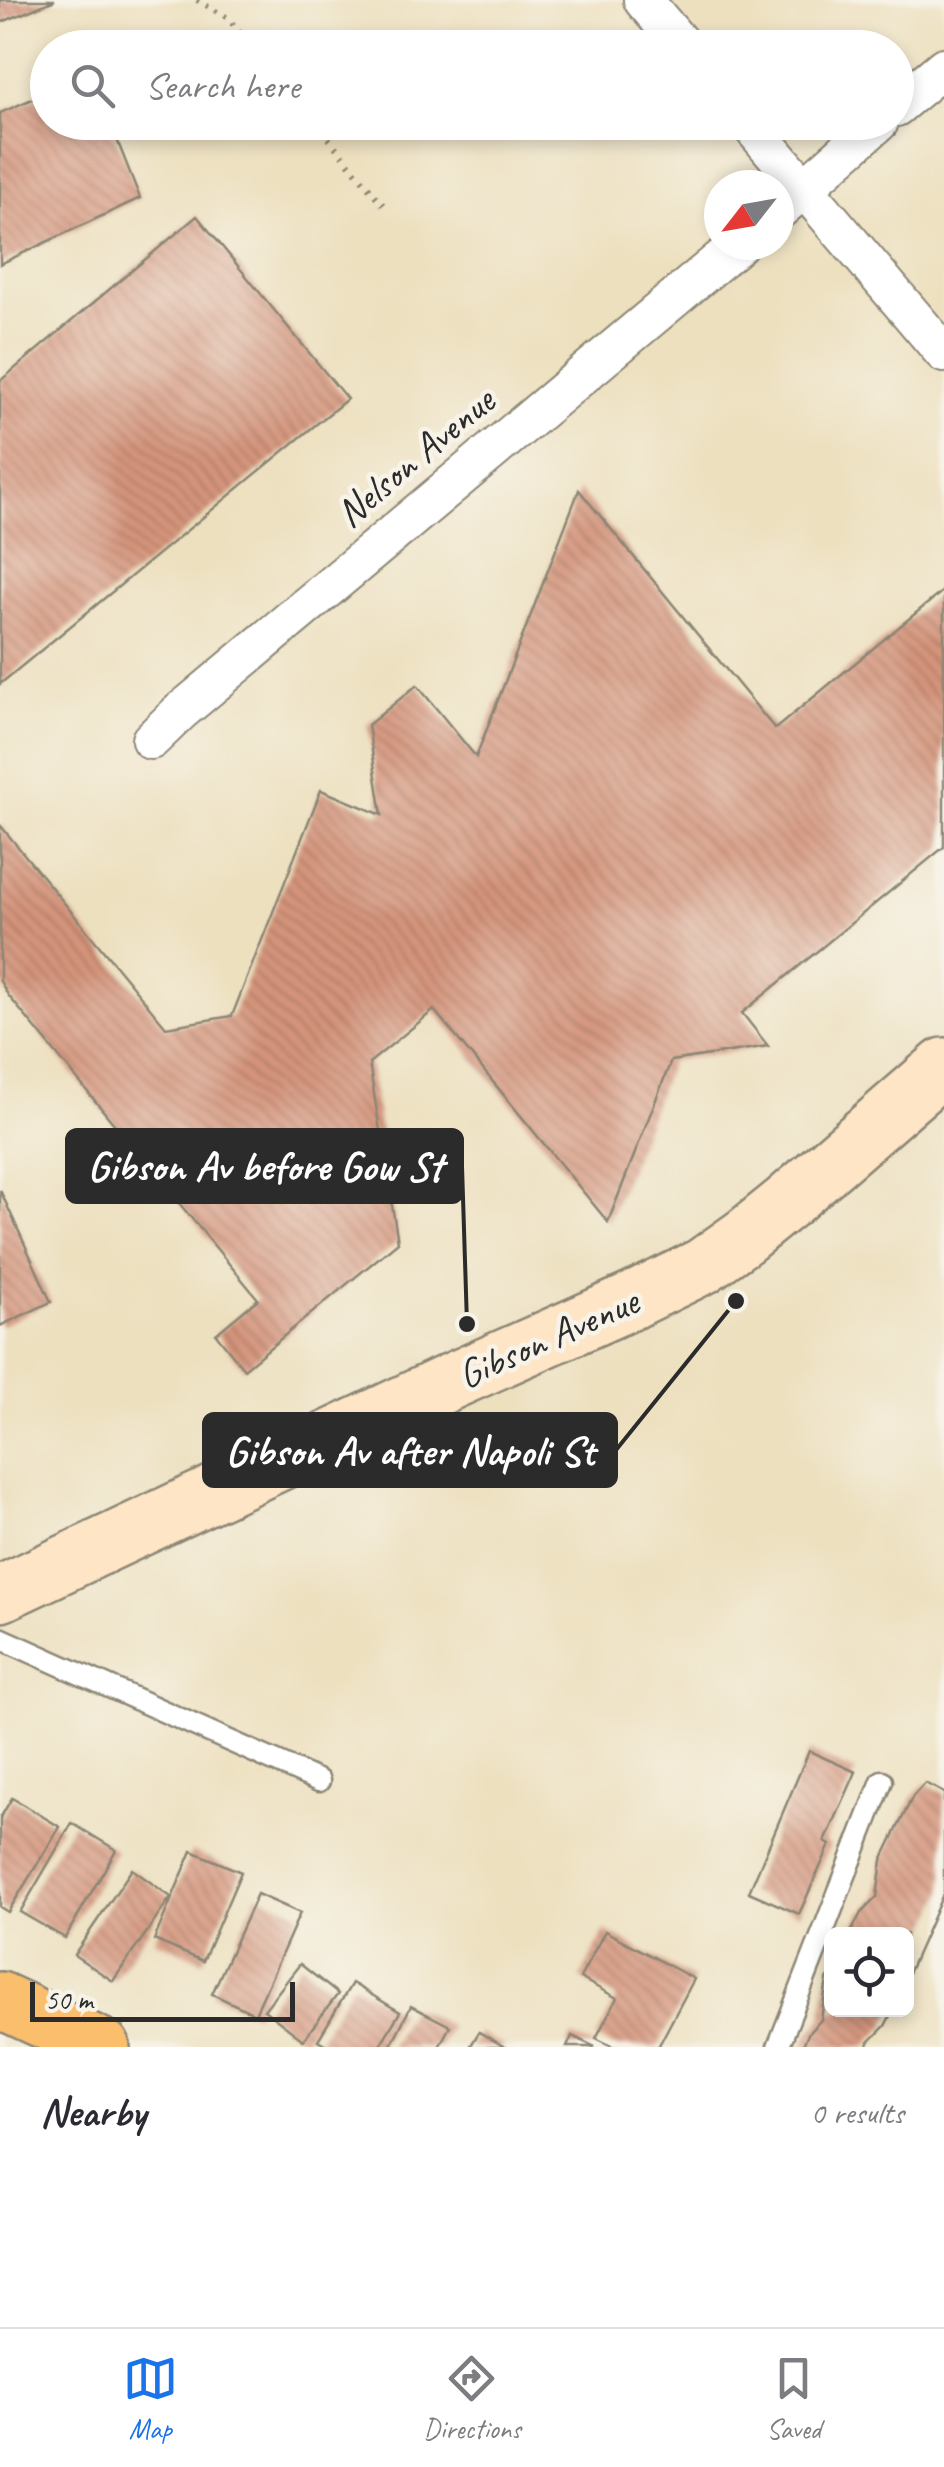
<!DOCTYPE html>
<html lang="en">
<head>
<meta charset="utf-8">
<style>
  body { margin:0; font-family:Caveat,sans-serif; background:#f2f2f3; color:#2b2b33 }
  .controls { position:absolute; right:30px; bottom:30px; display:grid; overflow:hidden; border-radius:15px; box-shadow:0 5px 15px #0003 }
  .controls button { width:90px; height:90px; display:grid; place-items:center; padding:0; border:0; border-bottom:2px solid #e1e1e2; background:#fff; color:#2b2b33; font:50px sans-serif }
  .compass { position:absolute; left:704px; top:170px; width:90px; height:90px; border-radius:50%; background:#fff; box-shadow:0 5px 15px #0003; rotate:239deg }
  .scale { position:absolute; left:30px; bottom:25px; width:265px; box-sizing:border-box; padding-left:10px; border:5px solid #2b2b2b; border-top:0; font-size:28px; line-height:35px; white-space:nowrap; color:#2b2b2b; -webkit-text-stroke:8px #f7f3e8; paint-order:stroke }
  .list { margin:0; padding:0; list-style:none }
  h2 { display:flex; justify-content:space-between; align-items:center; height:130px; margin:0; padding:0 40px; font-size:42px }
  h2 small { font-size:32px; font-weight:400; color:#7c7c81 }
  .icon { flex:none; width:55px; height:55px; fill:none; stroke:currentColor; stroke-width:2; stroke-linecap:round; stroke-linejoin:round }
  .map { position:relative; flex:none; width:944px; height:2047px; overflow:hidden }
  .search { position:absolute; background:#fff; box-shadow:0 5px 15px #0003; left:30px; right:30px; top:30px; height:110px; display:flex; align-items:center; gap:25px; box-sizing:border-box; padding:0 35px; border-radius:55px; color:#7c7c81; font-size:38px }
  .sheet { height:280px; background:#fff }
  nav { display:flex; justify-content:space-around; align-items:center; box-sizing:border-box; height:140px; border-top:2px solid #e1e1e2; background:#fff; font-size:28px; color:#7c7c81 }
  nav a { display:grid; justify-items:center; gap:5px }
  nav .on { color:#1a73e8 }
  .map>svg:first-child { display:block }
</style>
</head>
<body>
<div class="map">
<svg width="944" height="2047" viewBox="0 0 944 2047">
  <defs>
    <pattern id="building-back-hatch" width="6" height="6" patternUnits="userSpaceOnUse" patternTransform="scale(2.5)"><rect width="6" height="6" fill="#d5947b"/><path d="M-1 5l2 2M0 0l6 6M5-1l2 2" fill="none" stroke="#ad7965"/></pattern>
  </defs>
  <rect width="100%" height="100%" fill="#f7f3e8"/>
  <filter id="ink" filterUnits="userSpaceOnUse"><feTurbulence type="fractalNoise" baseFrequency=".01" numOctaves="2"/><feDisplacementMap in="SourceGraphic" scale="20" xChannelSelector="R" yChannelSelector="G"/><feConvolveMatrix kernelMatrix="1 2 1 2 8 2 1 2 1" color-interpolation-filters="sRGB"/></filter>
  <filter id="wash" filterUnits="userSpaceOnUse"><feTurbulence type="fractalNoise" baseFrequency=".0048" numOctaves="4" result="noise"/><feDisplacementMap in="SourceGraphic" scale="40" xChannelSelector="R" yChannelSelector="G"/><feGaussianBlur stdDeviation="2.25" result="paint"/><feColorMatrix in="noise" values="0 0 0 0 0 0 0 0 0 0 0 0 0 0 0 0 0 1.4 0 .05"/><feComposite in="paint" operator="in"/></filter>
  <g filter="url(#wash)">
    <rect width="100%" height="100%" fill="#ede0bf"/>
    <g id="blocks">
      <path fill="url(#building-back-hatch)" d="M 0,0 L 55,0 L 0,23 Z
        M 48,92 L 48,122 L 110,122 L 140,198 L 0,264 L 0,113 Z
        M 197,216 L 347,399 L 0,684 L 0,381 Z
        M 579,490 L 775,729 L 944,590 L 944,847 L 742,1013 L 768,1046 L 671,1061 L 608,1222 L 434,1010 L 369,1063 L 398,1242 L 244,1369 L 216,1334 L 258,1299 L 8,995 L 0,981 L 0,825 L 166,1027 L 232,1016 L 321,790 L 382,815 L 368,725 L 417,685 L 476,757 Z
        M 0,1190 L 51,1302 L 0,1326 Z
        M 809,1751 L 856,1772 L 825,1842 L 830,1845 L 799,1914 L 749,1892 Z
        M 925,1783 L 944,1793 L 944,1892 L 906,1978 L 906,1934 L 850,1934 L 861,1913 L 877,1897 L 882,1860 L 913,1796 Z
        M 12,1798 L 60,1827 L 8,1912 L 0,1907 L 0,1818 Z
        M 72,1823 L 116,1850 L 65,1938 L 20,1912 Z
        M 192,1851 L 241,1872 L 203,1961 L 154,1940 Z
        M 132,1869 L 171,1897 L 113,1981 L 74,1955 Z
        M 257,1894 L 300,1913 L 255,2014 L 212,1994 Z
        M 605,1931 L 694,1979 L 658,2047 L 614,2047 L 596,2038 L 617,1998 L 580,1978 Z
        M 300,1964 L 338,1994 L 303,2040 L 264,2010 Z
        M 832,1975 L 832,2010 L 893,2010 L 885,2026 L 869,2042 L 868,2047 L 802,2047 L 809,2032 L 821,2020 L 827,1979 Z
        M 352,1983 L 400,2012 L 379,2047 L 330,2047 L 318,2040 Z
        M 411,2006 L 450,2026 L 439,2047 L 390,2047 Z
        M 479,2032 L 505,2047 L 470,2047 Z
        M 572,2036 L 595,2047 L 567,2047 Z"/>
    </g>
  </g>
  <g filter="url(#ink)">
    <use href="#blocks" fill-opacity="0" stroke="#8c8675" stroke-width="2.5"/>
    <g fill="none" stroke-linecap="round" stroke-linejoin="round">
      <g stroke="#8c8675" stroke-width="25">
        <path id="service" d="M 0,1638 L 319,1781
          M 778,2047 L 882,1781"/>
      </g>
      <g stroke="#8c8675" stroke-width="42">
        <path id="minor" d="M 643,0 L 684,48
          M 896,107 L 944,67
          M 748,122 L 944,353
          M 779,210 L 879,122
          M 151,740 L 180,712 L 738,245"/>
      </g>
      <g stroke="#8c8675" stroke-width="60">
        <path id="secondary" d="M 0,1594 L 452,1381 L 634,1300 L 703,1266 L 745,1236 L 787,1202 L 944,1066"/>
      </g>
      <g stroke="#8c8675" stroke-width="60">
        <path id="trunk" d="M 0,2000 L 102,2047"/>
      </g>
      <path stroke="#8c8675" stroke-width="6" stroke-dasharray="2.5 8" stroke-linecap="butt" d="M 197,0 L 228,18 L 252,48
        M 315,122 L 388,211"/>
      <use href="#service" stroke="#fff" stroke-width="20"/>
      <use href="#minor" stroke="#fff" stroke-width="38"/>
      <use href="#secondary" stroke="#fde5c5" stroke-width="55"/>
      <use href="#trunk" stroke="#fabe6d" stroke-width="55"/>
    </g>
  </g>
  <g text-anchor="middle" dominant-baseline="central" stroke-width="9" stroke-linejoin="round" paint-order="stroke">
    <g font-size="40" fill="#2b2b2b" stroke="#f7f3e8">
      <text transform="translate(415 457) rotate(-40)">Nelson Avenue</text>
      <text transform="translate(548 1338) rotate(-24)">Gibson Avenue</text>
    </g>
  </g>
  <path fill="none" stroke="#2b2b2b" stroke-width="4" d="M467 1324L462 1166M736 1301L616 1450"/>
  <g fill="#2b2b2b" stroke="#f7f3e8" stroke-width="4">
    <circle cx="467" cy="1324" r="10"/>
    <circle cx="736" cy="1301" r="10"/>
  </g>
  <g fill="#2b2b2b" stroke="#2b2b2b" stroke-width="4">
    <rect x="67" y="1130" width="395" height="72" rx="10"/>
    <rect x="204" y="1414" width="412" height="72" rx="10"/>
  </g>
  <g font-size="42" text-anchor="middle" font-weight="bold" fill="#fff">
    <text x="265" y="1180">Gibson Av before Gow St</text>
    <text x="410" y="1465">Gibson Av after Napoli St</text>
  </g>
</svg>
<div class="controls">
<button><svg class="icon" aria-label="locate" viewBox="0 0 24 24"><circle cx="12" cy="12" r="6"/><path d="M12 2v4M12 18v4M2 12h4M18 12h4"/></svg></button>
</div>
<svg class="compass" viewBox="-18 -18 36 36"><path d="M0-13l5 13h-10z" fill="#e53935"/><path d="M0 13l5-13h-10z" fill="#7c7c81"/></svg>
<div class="scale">50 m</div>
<div class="search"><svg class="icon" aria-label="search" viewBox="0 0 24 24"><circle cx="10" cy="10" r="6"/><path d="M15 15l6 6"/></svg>Search here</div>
</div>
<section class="sheet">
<h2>Nearby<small>0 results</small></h2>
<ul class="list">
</ul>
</section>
<nav>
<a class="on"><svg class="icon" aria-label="map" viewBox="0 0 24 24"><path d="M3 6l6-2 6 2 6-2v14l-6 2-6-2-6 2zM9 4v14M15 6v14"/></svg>Map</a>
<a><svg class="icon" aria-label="directions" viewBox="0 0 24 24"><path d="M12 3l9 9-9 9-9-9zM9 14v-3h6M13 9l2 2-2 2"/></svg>Directions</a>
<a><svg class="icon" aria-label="saved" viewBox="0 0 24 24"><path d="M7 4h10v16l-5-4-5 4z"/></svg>Saved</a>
</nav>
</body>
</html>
